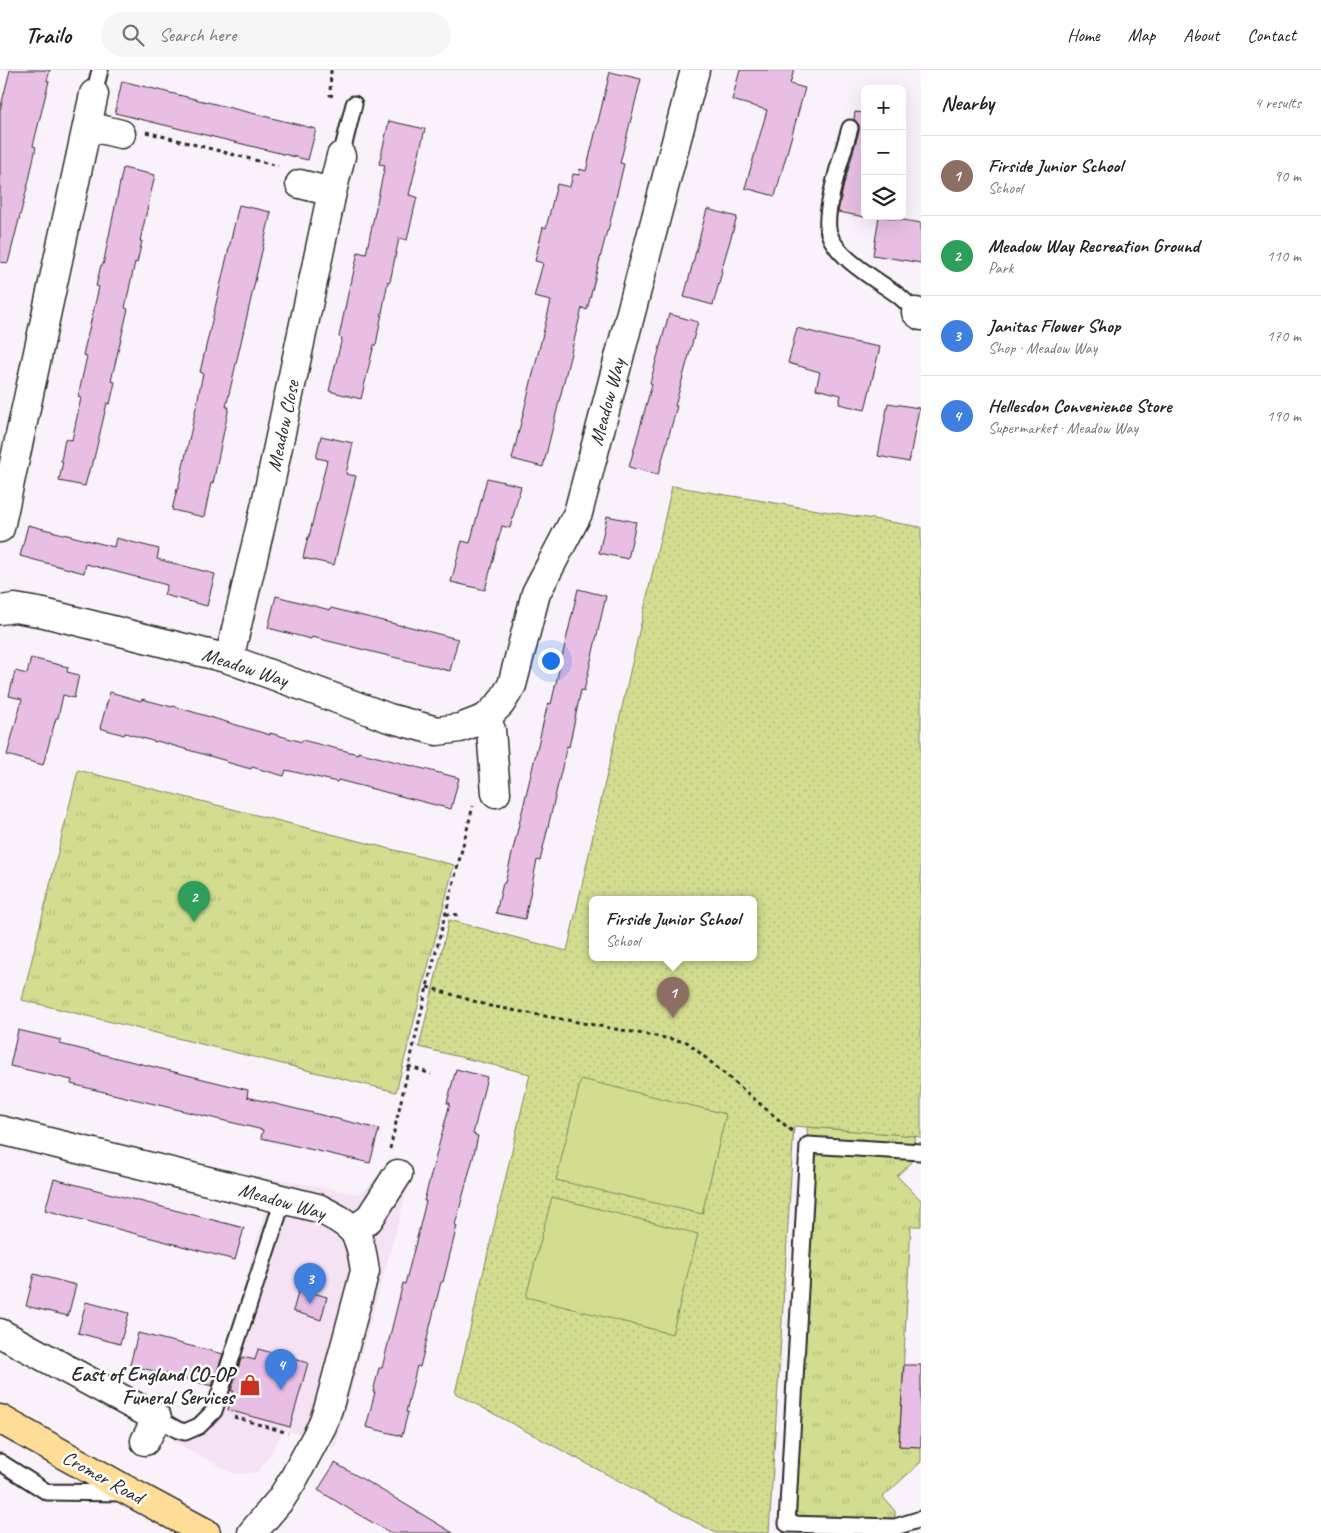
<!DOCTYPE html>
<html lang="en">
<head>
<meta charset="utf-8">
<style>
  body { margin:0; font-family:Caveat,sans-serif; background:#f6f6f6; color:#222 }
  .controls { position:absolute; right:15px; top:15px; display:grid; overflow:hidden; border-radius:8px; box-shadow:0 5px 20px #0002 }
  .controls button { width:45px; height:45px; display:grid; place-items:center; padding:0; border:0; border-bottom:1px solid #e0e0e0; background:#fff; color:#222; font:25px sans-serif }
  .you { position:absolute; left:550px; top:590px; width:18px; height:18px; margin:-12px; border:4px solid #fff; border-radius:50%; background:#1a73e8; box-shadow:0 0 0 8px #1a73e833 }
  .badge { display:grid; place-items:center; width:32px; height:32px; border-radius:50%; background:#2563eb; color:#fff; font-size:16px; font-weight:700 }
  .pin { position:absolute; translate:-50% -41px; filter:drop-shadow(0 1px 2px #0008) }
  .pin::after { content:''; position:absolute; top:26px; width:18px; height:15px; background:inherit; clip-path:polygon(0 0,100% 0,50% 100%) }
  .popup { position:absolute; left:589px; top:826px; width:168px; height:65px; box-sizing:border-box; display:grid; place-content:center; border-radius:8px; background:#fff; filter:drop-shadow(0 1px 4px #0005); font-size:16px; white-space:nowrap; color:#767676 }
  .popup b { font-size:19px; color:#222 }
  .popup::after { content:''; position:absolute; left:50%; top:100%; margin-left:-10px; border:10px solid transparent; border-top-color:#fff }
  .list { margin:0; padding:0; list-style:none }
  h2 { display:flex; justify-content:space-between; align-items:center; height:65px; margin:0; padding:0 20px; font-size:21px }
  h2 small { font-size:16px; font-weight:400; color:#767676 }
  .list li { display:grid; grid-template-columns:32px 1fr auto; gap:15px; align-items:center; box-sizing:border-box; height:80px; padding:0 20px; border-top:1px solid #e0e0e0 }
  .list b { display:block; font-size:19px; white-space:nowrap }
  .list p { margin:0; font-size:16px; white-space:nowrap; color:#767676 }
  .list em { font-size:16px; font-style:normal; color:#767676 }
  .icon { flex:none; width:28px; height:28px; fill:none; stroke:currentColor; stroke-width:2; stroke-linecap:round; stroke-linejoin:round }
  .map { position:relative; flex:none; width:921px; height:1463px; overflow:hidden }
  header { display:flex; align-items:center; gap:30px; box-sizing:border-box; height:70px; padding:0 25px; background:#fff; border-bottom:1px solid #e0e0e0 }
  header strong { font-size:24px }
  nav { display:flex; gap:28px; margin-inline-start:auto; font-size:18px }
  .search { width:350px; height:45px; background:#f6f6f6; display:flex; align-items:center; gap:12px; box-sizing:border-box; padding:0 18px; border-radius:28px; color:#767676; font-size:19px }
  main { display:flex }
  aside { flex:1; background:#fff }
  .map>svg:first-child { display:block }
</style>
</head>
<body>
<header>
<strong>Trailo</strong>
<div class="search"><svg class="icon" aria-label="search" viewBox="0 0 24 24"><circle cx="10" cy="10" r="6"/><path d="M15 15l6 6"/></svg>Search here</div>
<nav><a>Home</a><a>Map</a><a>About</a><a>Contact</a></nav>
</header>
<main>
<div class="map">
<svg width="921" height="1463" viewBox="0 0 921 1463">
  <defs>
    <pattern id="grass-dots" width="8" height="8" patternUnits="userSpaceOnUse" patternTransform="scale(1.25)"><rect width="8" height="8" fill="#d2dd90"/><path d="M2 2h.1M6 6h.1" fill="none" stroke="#b4be7c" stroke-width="1.8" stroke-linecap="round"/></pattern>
    <pattern id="park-tufts" width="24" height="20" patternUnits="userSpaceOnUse" patternTransform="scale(1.25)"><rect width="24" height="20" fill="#d2dd90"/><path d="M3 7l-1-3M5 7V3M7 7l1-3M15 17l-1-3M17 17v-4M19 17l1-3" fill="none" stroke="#b4be7c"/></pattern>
  </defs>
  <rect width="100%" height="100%" fill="#faf2fa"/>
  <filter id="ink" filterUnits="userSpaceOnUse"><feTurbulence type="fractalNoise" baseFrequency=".02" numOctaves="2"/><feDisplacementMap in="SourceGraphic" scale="10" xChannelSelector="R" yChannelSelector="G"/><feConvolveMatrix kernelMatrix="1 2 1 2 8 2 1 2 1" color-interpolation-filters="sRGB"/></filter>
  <g filter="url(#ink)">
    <path fill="#f5e2f4" d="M 381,1100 L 411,1107 L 335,1378 L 284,1359 L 269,1386 L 258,1402 L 235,1404 L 172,1371 L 188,1350 L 196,1350 L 209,1340 L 274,1108 L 358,1124 L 369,1116 Z"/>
    <path fill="url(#grass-dots)" stroke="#7e845e" fill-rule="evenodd" d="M 672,416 L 921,457 L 921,1067 L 794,1056 L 769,1463 L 716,1463 L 455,1323 L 530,1004 L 419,977 L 449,850 L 567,881 ZM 593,829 L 753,829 L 753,887 L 593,887 Z"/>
    <path fill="url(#park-tufts)" stroke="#7e845e" d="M 78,700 L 454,795 L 396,1022 L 22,930 Z
      M 807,1057 L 915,1066 L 912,1092 L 897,1106 L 921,1130 L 921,1156 L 911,1156 L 899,1376 L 921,1377 L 921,1392 L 883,1427 L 895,1441 L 895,1457 L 787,1454 L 808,1075 Z"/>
    <path fill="#d2dd90" stroke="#7e845e" d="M 581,1009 L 726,1044 L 702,1144 L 556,1110 Z
      M 552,1127 L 698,1164 L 672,1264 L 526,1227 Z"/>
    <path fill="#e8bee5" stroke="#2b2b2b" d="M 10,0 L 50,0 L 47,11 L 49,11 L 33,76 L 36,77 L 29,110 L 8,193 L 0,192 L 0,40 Z
      M 740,0 L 794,0 L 790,14 L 805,18 L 775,126 L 745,118 L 767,40 L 732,30 Z
      M 610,2 L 641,9 L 620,93 L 624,94 L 608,161 L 607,161 L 587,240 L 582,238 L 543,397 L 512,389 L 551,231 L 534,227 L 543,193 L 535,191 L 543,157 L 546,158 L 557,114 L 570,117 L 573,104 L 579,105 L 580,99 L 586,101 Z
      M 122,11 L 316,59 L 308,90 L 115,43 Z
      M 855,42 L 865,43 L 865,147 L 838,142 L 844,114 L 859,61 L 859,55 L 854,49 Z
      M 389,51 L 425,59 L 409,125 L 417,127 L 407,170 L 399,168 L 390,212 L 388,211 L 376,275 L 374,275 L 361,329 L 329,321 L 342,268 L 339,267 L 350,214 L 351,214 L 358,182 L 366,184 L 385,95 L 379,94 Z
      M 123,98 L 155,105 L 140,171 L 142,171 L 137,193 L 135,192 L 125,238 L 128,239 L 111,311 L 115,312 L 110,334 L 107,333 L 92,397 L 90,397 L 85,416 L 59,411 L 63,391 L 61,391 L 65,369 L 72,370 L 81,328 L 78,327 L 87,286 L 83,285 L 99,217 L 96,216 L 101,195 L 103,195 Z
      M 239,135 L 271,142 L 226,337 L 229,337 L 213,413 L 211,413 L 204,447 L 172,440 L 177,419 L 178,419 L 193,352 L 203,303 L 200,302 Z
      M 707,139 L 737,147 L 721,201 L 722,202 L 713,235 L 684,227 Z
      M 879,146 L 921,153 L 921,193 L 873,185 Z
      M 669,244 L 698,252 L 675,336 L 677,336 L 658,405 L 629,397 L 652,314 L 650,313 Z
      M 797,258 L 843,270 L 880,277 L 865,340 L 839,334 L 841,325 L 816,319 L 820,302 L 788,293 Z
      M 888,333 L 919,338 L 909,392 L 878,386 Z
      M 321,366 L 353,373 L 346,404 L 356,406 L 334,495 L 303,488 L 308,467 L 309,467 L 327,390 L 316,388 Z
      M 487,408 L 521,416 L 510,458 L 502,456 L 485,520 L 451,512 L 462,471 L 470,473 Z
      M 607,446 L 636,452 L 628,489 L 599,483 Z
      M 28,455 L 114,477 L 116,468 L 159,479 L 157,489 L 215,504 L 207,536 L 164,525 L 167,515 L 86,494 L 84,503 L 20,486 Z
      M 578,519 L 606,526 L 584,621 L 581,620 L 569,677 L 567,676 L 540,791 L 537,790 L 525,849 L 496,843 L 503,813 L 505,813 L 548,633 L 551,634 Z
      M 276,526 L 330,540 L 331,538 L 403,556 L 403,555 L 458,569 L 450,601 L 312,567 L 311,569 L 268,558 Z
      M 31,588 L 68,597 L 67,602 L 79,605 L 74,628 L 63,625 L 58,648 L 56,648 L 43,695 L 7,685 L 22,629 L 9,626 L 15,601 L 27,604 Z
      M 110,622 L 141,631 L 142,629 L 172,637 L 173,636 L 270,665 L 270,663 L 302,672 L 302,670 L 358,684 L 358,682 L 459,708 L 451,739 L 338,710 L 337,712 L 286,700 L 284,706 L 252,697 L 251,699 L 226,692 L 227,691 L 157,671 L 156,672 L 125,663 L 124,665 L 100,658 Z
      M 18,960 L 61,970 L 60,974 L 248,1020 L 247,1027 L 379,1059 L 370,1093 L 261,1068 L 263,1060 L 71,1014 L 72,1010 L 10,996 Z
      M 456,999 L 487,1007 L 473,1064 L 478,1066 L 473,1088 L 455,1155 L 457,1156 L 443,1212 L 441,1212 L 420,1297 L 417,1296 L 406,1342 L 408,1342 L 402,1366 L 366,1357 L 375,1322 L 373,1322 L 379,1298 L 382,1298 L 403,1213 L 405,1214 L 416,1172 L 426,1131 L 424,1131 L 450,1033 L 447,1033 Z
      M 54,1109 L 244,1158 L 235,1190 L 45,1140 Z
      M 34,1204 L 76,1215 L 68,1246 L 26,1236 Z
      M 299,1219 L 327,1227 L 321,1250 L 293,1241 Z
      M 86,1232 L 129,1243 L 120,1274 L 78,1263 Z
      M 138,1263 L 223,1284 L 212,1316 L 130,1295 Z
      M 258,1279 L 308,1293 L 290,1357 L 228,1340 L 234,1321 L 231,1321 L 241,1289 L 243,1289 L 243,1287 L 255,1290 Z
      M 904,1295 L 921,1295 L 921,1377 L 899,1376 Z
      M 335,1393 L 383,1421 L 453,1463 L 391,1463 L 354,1442 L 318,1420 Z"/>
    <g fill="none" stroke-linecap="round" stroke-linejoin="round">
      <g stroke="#2b2b2b" stroke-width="19">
        <path id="lane" d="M 94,24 L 100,0
          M 850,58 C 844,80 822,143 829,163 C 836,188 879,211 899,226 C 905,231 911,237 916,242
          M 341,86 L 354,34
          M 921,1082 L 808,1075 L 787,1454 L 895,1457 L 921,1449
          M 157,1348 L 178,1360 L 185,1362 L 199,1356 L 214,1341 L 283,1130
          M 0,1392 L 47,1422 L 123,1423"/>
      </g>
      <g stroke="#2b2b2b" stroke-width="31">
        <path id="street" d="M 87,56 L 94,24
          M 332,122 L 341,86
          M 916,242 L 921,246
          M 0,458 L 87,56 L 121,64
          M 0,540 L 15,538 L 44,543 L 229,589 L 389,648 L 437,661 L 460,658 L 486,648 L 501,633 L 512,615 L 536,523 L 578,443 L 695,0
          M 229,589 L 266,433 L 332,122 L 300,114
          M 486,648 L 491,660 L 496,723
          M 0,1060 L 318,1138 C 355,1157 359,1159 365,1201 L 329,1336 L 322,1356 L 293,1410 L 281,1429 L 252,1463
          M 354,1160 L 369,1149 L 398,1104
          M 0,1263 L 157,1348 L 145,1371"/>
      </g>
      <g stroke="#2b2b2b" stroke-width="31">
        <path id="highway" d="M 0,1349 L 132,1423 L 206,1463"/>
      </g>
      <path stroke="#2b2b2b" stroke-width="3" stroke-dasharray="4 4" stroke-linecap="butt" d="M 331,0 L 330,25 L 334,26
        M 146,62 L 278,96
        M 446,844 L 462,845
        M 427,917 L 490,936 L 687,972 L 792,1061
        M 408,996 L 431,1004
        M 390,1079 L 427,917 L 473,736
        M 234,1347 L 288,1363"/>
      <use href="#lane" stroke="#fff" stroke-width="15"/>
      <use href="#street" stroke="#fff" stroke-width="28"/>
      <use href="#highway" stroke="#ffdd96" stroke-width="28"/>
    </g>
  </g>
  <defs>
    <g id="shop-bare" transform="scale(1.725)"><path d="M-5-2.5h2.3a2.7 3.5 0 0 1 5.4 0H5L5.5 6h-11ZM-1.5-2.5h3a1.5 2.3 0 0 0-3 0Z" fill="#c8321e" stroke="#fff" stroke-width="2.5" paint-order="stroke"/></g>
  </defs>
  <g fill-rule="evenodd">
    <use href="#shop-bare" x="250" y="1315"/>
  </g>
  <g text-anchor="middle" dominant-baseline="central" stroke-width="5" stroke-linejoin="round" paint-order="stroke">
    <g font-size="20" fill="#2b2b2b" stroke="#fff">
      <text transform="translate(607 332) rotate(-75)">Meadow Way</text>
      <text transform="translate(283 356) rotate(-78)">Meadow Close</text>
      <text transform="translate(245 597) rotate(18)">Meadow Way</text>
      <text transform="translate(282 1131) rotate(16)">Meadow Way</text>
      <text transform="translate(103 1407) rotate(29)">Cromer Road</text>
    </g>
    <g font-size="20" font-weight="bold" fill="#2b2b2b" stroke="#fff" text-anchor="end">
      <text x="234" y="1304">East of England CO-OP<tspan x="234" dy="23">Funeral Services</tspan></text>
    </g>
  </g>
</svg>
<div class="controls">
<button>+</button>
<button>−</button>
<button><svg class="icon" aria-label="layers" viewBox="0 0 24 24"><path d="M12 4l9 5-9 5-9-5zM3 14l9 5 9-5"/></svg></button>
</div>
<div class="you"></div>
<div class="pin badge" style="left:673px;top:948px;background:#8d6e63">1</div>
<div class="popup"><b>Firside Junior School</b>School</div>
<div class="pin badge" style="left:194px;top:852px;background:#2e9e5b">2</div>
<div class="pin badge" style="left:310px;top:1234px;background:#3f7fe0">3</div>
<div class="pin badge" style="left:281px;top:1320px;background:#3f7fe0">4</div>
</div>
<aside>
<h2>Nearby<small>4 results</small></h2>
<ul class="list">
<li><span class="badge" style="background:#8d6e63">1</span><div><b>Firside Junior School</b><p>School</p></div><em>90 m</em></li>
<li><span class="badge" style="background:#2e9e5b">2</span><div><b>Meadow Way Recreation Ground</b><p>Park</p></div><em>110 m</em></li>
<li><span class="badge" style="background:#3f7fe0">3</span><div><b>Janitas Flower Shop</b><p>Shop · Meadow Way</p></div><em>170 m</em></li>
<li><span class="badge" style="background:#3f7fe0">4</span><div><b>Hellesdon Convenience Store</b><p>Supermarket · Meadow Way</p></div><em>190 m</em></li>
</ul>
</aside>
</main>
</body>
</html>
